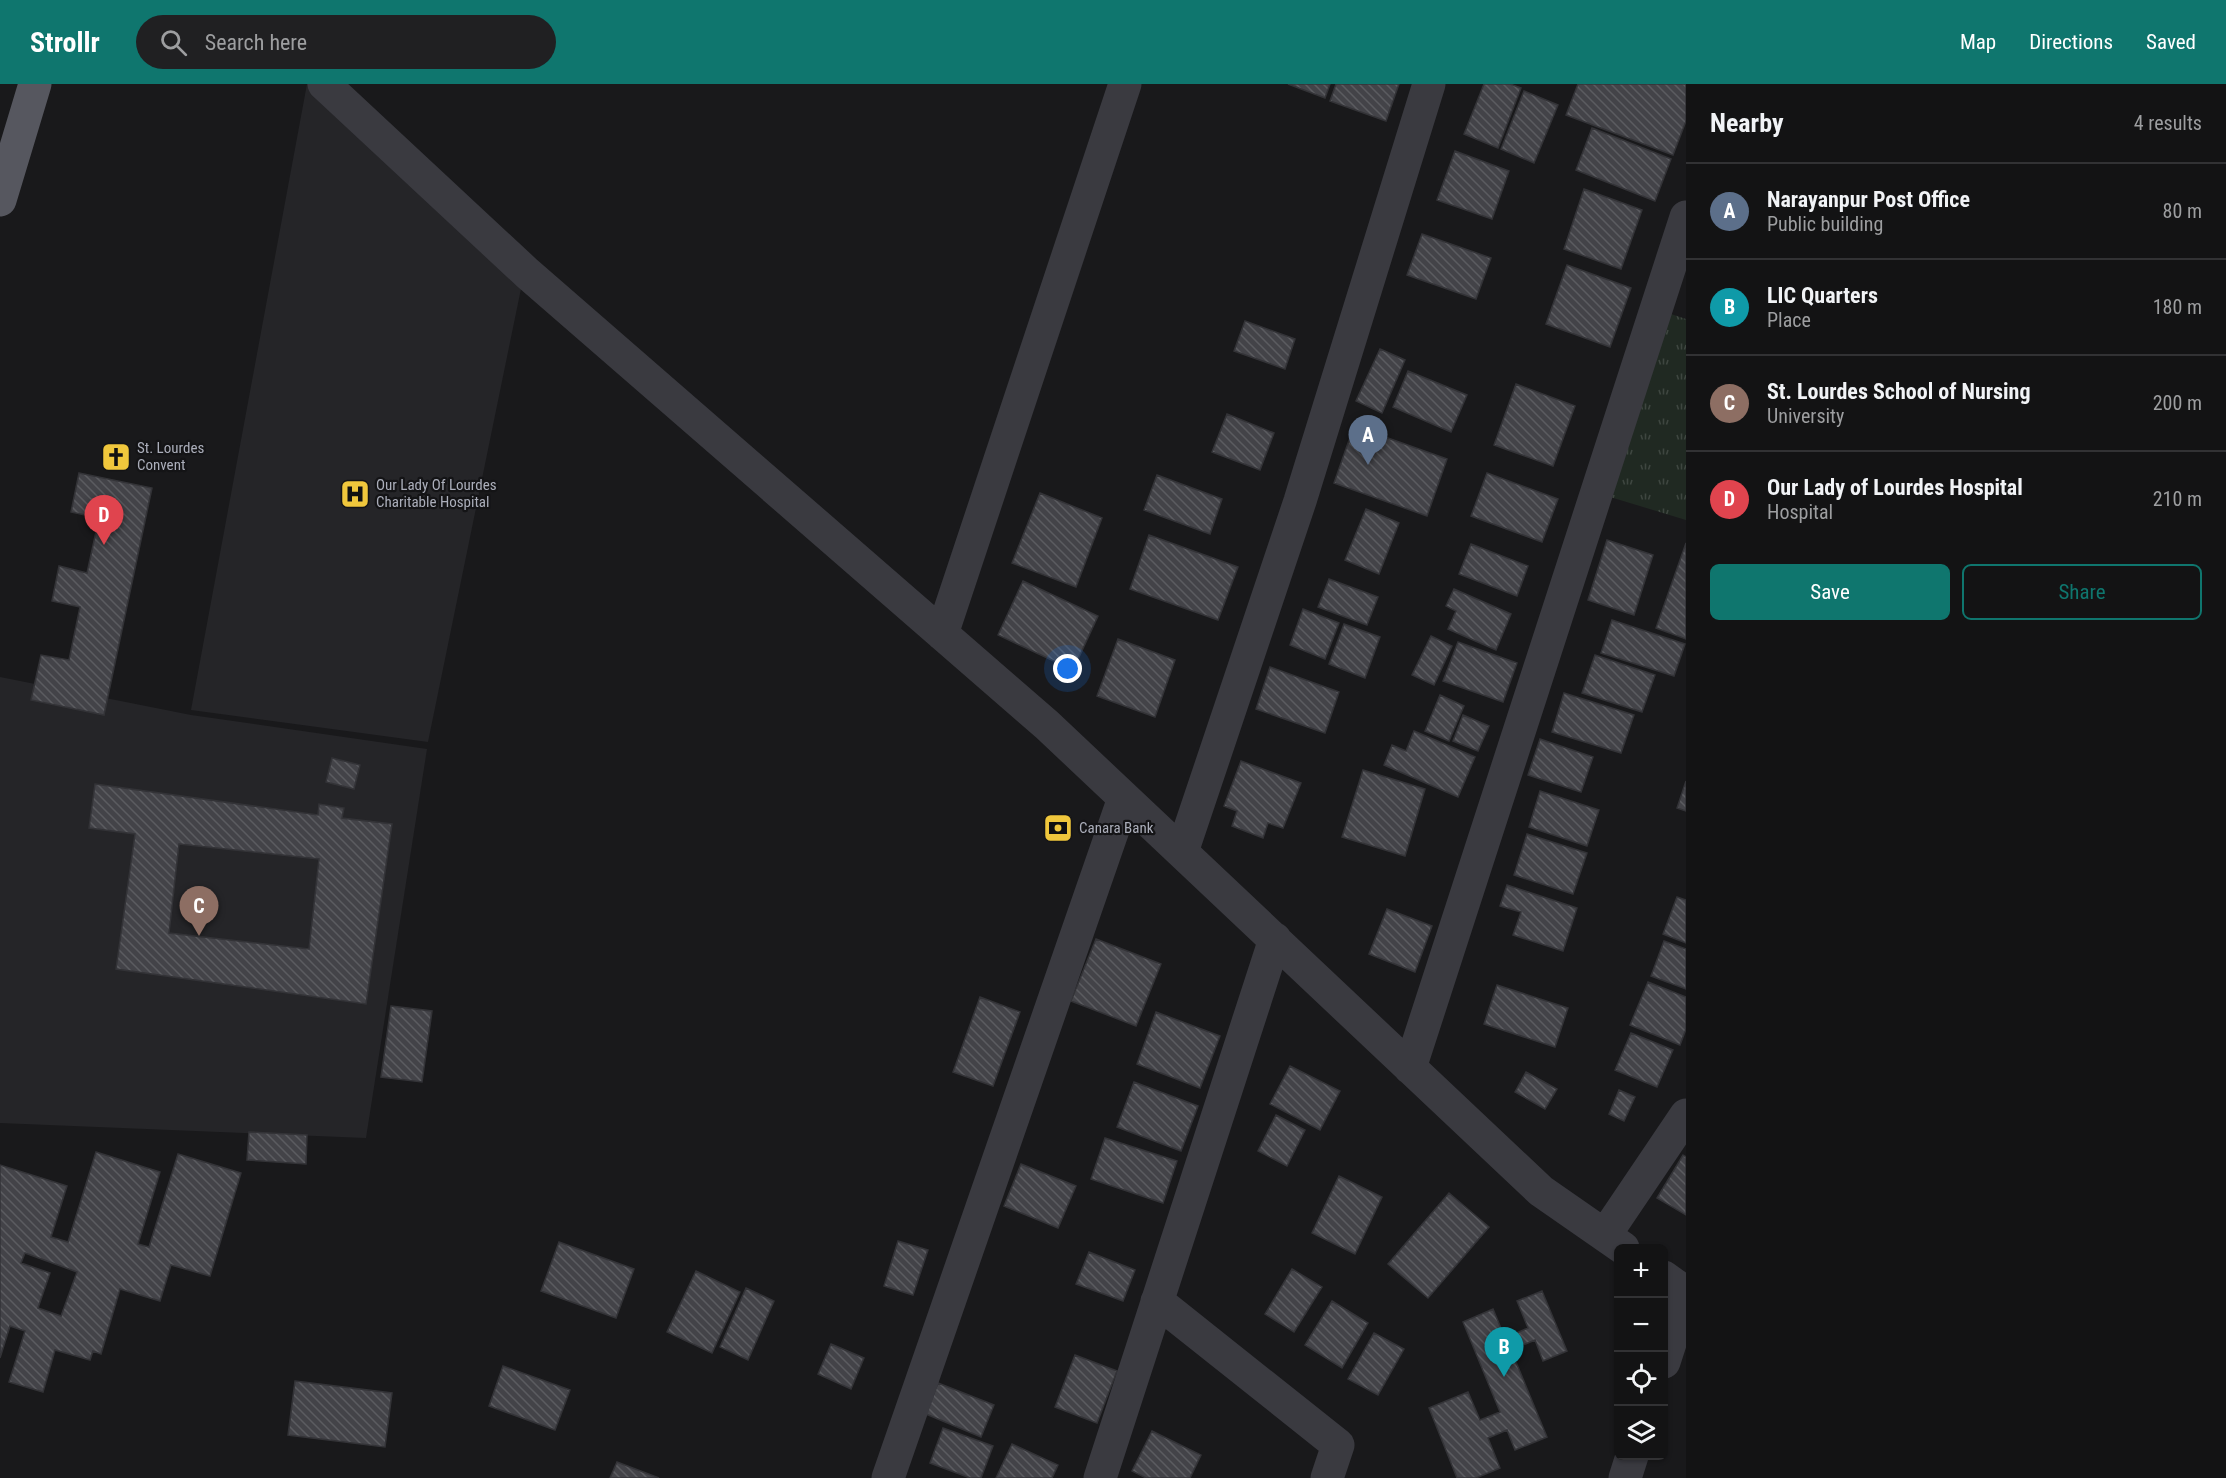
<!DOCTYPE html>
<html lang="en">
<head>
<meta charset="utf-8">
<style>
  body { margin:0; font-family:"Roboto Condensed",sans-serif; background:#202022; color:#f1f3f6 }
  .controls { position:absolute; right:18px; bottom:18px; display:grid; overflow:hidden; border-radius:9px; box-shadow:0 2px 4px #0004 }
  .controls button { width:54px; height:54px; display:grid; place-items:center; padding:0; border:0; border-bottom:2px solid #323234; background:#131314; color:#f1f3f6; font:30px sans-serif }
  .you { position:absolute; left:1068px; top:585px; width:21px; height:21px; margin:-15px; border:4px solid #fff; border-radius:50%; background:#1a73e8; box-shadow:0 0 0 9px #1a73e833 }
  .badge { display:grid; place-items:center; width:39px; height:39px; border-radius:50%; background:#0f766e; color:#fff; font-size:20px; font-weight:700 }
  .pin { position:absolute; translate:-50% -50px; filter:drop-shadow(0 2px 3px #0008) }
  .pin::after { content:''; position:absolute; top:32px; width:21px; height:18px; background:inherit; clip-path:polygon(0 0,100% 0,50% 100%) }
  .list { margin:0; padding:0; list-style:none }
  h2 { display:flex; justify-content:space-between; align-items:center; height:78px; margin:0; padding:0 24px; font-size:26px }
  h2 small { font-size:20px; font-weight:400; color:#9d9ea0 }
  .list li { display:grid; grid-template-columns:39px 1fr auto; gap:18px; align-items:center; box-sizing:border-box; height:96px; padding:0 24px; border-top:2px solid #323234 }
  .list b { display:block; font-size:22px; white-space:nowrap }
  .list p { margin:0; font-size:20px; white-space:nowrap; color:#9d9ea0 }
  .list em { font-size:20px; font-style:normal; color:#9d9ea0 }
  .actions { display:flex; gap:12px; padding:18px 24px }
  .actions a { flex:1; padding:14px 0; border:2px solid #0f766e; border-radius:9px; text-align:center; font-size:21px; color:#0f766e }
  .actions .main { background:#0f766e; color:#fff }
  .icon { flex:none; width:33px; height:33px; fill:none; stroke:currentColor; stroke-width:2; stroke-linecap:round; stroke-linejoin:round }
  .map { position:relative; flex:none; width:1686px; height:1394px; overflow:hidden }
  header { display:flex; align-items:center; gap:36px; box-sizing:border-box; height:84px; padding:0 30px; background:#0f766e; color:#fff }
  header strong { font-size:28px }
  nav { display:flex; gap:33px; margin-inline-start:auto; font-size:21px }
  .search { width:420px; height:54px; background:#202022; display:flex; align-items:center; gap:15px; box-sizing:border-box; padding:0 21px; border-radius:33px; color:#9d9ea0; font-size:22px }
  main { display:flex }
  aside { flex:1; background:#131314 }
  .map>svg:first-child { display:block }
</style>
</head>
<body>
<header>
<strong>Strollr</strong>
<div class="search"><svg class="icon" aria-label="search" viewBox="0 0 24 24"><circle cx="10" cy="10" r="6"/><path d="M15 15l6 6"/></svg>Search here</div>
<nav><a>Map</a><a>Directions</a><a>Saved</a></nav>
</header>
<main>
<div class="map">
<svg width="1686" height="1394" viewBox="0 0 1686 1394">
  <defs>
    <pattern id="park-tufts" width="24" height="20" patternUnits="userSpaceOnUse" patternTransform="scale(1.5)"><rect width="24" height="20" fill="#202922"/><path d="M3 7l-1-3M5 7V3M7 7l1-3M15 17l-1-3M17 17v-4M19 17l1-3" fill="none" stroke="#3e4640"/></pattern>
    <pattern id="building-back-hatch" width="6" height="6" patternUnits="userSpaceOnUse" patternTransform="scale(1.5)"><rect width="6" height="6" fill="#434348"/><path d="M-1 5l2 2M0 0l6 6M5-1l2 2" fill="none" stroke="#5b5c60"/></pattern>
  </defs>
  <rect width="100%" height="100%" fill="#19191b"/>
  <path fill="#252528" d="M 307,0 L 310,0 L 523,195 L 428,658 L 191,626 Z
    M 0,593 L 191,631 L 427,665 L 366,1054 L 0,1039 Z"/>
  <path fill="url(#park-tufts)" d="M 1656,225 L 1686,235 L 1686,436 L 1597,409 Z"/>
  <path fill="url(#building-back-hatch)" stroke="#333337" stroke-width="1.5" fill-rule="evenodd" d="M 1288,0 L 1330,0 L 1325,14 Z
    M 1336,0 L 1399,0 L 1386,37 L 1330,17 Z
    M 1484,0 L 1510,0 L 1521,4 L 1498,64 L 1464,50 Z
    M 1578,0 L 1686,0 L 1686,37 L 1673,71 L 1566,31 Z
    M 1524,7 L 1558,21 L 1534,79 L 1501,65 Z
    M 1592,44 L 1671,75 L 1655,117 L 1576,86 Z
    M 1455,67 L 1509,87 L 1492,135 L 1437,116 Z
    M 1584,105 L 1642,126 L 1621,185 L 1564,165 Z
    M 1422,150 L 1491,174 L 1476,215 L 1407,191 Z
    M 1567,181 L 1631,204 L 1610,263 L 1546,240 Z
    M 1245,237 L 1295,255 L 1285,285 L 1234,267 Z
    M 1380,265 L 1405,276 L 1382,329 L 1356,317 Z
    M 1408,287 L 1467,311 L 1451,348 L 1393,323 Z
    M 1516,300 L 1575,322 L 1553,382 L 1494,361 Z
    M 1227,330 L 1274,349 L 1260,386 L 1212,368 Z
    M 1354,342 L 1447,375 L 1427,432 L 1334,399 Z
    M 79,389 L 152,404 L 104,631 L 31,616 L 41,571 L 69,576 L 80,523 L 52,517 L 59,482 L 87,489 L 99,434 L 71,428 Z
    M 1487,389 L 1558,415 L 1542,458 L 1471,432 Z
    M 1157,391 L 1222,415 L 1210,450 L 1144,426 Z
    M 1040,409 L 1102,434 L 1076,503 L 1012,479 Z
    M 1366,425 L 1399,439 L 1379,490 L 1345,476 Z
    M 1149,451 L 1238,483 L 1218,536 L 1130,505 Z
    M 1607,456 L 1653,471 L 1634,531 L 1588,516 Z
    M 1686,459 L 1686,555 L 1656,544 Z
    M 1471,460 L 1528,482 L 1517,512 L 1459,490 Z
    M 1329,495 L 1378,513 L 1367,541 L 1318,523 Z
    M 1023,497 L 1098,532 L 1073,586 L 998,551 Z
    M 1454,505 L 1511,530 L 1496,566 L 1448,545 L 1456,527 L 1446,522 Z
    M 1303,525 L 1339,539 L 1325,575 L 1290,561 Z
    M 1612,536 L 1685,560 L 1674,592 L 1601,569 Z
    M 1344,540 L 1380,553 L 1365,594 L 1329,580 Z
    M 1431,552 L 1452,562 L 1434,601 L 1412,591 Z
    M 1118,555 L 1175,576 L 1155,633 L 1097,612 Z
    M 1458,558 L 1517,579 L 1503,618 L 1443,597 Z
    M 1595,571 L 1655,591 L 1642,628 L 1582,609 Z
    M 1270,583 L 1339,608 L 1325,649 L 1256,625 Z
    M 1564,609 L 1634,631 L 1621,669 L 1552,648 Z
    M 1440,611 L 1464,622 L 1449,657 L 1425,647 Z
    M 1463,631 L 1489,642 L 1478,667 L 1453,657 Z
    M 1414,647 L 1475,673 L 1458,713 L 1384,681 L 1392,661 L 1406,667 Z
    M 1540,655 L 1593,673 L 1581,708 L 1528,691 Z
    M 332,674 L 360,681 L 354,705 L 326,698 Z
    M 1241,677 L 1301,699 L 1283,744 L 1268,739 L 1263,754 L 1232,742 L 1237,727 L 1224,722 Z
    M 1363,686 L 1425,705 L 1405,772 L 1342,753 Z
    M 1686,697 L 1686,727 L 1677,724 Z
    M 95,700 L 318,731 L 319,720 L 344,724 L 342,734 L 392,740 L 366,920 L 116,885 L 135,750 L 89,744 ZM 179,760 L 319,775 L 309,865 L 169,849 Z
    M 1540,707 L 1599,726 L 1587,762 L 1529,743 Z
    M 1527,750 L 1587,769 L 1573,810 L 1514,791 Z
    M 1507,801 L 1577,824 L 1563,867 L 1513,851 L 1521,828 L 1500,822 Z
    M 1677,813 L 1686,816 L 1686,859 L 1663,850 Z
    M 1387,825 L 1432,842 L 1415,888 L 1369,870 Z
    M 1096,855 L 1161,880 L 1136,942 L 1071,917 Z
    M 1664,857 L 1686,865 L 1686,905 L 1651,892 Z
    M 1648,898 L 1686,913 L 1686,945 L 1680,961 L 1630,941 Z
    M 1497,901 L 1568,924 L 1555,963 L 1484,940 Z
    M 980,913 L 1020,928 L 993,1002 L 953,988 Z
    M 391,922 L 432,927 L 422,998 L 381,993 Z
    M 1156,928 L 1220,952 L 1200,1004 L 1137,980 Z
    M 1631,949 L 1673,966 L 1657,1003 L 1615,986 Z
    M 1290,982 L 1340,1007 L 1320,1046 L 1270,1020 Z
    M 1526,988 L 1557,1005 L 1545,1025 L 1515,1008 Z
    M 1134,998 L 1198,1022 L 1181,1067 L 1117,1043 Z
    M 1619,1006 L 1635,1013 L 1624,1037 L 1609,1030 Z
    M 1276,1031 L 1305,1046 L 1287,1082 L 1258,1067 Z
    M 249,1048 L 307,1051 L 306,1080 L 247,1076 Z
    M 1105,1054 L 1177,1077 L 1163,1119 L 1091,1095 Z
    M 96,1068 L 160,1088 L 138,1160 L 149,1163 L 178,1070 L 241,1089 L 210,1192 L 171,1181 L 160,1217 L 120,1205 L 101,1270 L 93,1267 L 90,1276 L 55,1266 L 43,1308 L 9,1298 L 25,1247 L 10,1242 L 0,1274 L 0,1081 L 67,1102 L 51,1153 L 68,1158 ZM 25,1169 L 77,1188 L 61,1232 L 38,1224 L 50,1189 L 21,1179 Z
    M 1683,1071 L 1686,1073 L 1686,1131 L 1657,1114 Z
    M 1021,1080 L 1076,1102 L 1058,1144 L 1004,1122 Z
    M 1339,1092 L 1382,1113 L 1355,1170 L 1312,1149 Z
    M 1449,1109 L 1489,1143 L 1428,1214 L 1388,1180 Z
    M 898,1157 L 928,1166 L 913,1211 L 884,1202 Z
    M 559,1158 L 634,1185 L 616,1234 L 541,1207 Z
    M 1089,1168 L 1135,1186 L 1123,1217 L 1076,1200 Z
    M 1292,1185 L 1322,1203 L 1294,1248 L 1265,1230 Z
    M 696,1187 L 740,1208 L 712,1269 L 667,1248 Z
    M 746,1204 L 774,1217 L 748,1276 L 720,1263 Z
    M 1542,1207 L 1567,1267 L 1543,1277 L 1535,1256 L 1511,1266 L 1547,1353 L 1515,1366 L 1507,1346 L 1488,1354 L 1500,1384 L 1476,1394 L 1457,1394 L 1429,1324 L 1468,1308 L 1480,1336 L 1500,1328 L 1463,1238 L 1493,1225 L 1505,1254 L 1528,1244 L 1517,1217 Z
    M 1332,1217 L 1368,1239 L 1342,1284 L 1305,1261 Z
    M 1374,1249 L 1404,1265 L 1378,1311 L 1348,1295 Z
    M 831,1260 L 864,1274 L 851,1305 L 818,1290 Z
    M 1075,1271 L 1117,1287 L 1097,1339 L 1055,1323 Z
    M 503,1282 L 570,1306 L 555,1346 L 489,1322 Z
    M 295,1297 L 392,1309 L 385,1363 L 288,1351 Z
    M 938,1299 L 994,1321 L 981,1353 L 926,1330 Z
    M 943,1344 L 993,1362 L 981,1394 L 970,1394 L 930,1379 Z
    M 1152,1347 L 1201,1371 L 1190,1394 L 1146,1394 L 1132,1387 Z
    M 1012,1360 L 1058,1381 L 1052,1394 L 996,1394 Z
    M 617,1378 L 659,1394 L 610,1394 Z"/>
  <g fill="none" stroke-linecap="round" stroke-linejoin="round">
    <path stroke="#3a3a40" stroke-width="33" d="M 324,0 L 527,189 L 1047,641 L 1541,1107 L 1623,1164
      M 942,550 L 1125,0
      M 1182,768 L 1300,417 L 1429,0
      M 1410,984 L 1686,133
      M 1605,1151 L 1686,1031
      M 1664,1193 L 1686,1209
      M 1157,1217 L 1338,1361 L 1327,1394
      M 1664,1278 L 1686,1210
      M 888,1394 L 1124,714
      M 1100,1394 L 1275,855
      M 1625,1394 L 1632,1372"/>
    <path stroke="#56575f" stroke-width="33" d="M 0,116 L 35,0"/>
  </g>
  <defs>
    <g id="church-square" transform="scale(1.5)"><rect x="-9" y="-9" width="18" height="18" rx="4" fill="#f0c73c" stroke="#141416"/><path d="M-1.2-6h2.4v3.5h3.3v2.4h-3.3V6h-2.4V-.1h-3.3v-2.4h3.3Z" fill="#111"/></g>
    <g id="hospital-square" transform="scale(1.5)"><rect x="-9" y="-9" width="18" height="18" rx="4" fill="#f0c73c" stroke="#141416"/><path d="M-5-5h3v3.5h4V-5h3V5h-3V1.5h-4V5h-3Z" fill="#111"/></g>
    <g id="bank-square" transform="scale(1.5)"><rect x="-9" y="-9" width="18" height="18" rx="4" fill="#f0c73c" stroke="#141416"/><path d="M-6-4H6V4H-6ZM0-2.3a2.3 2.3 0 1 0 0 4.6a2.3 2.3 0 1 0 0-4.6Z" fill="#111"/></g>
  </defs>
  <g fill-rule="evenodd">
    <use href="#church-square" x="116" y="373"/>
    <use href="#hospital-square" x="355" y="410"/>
    <use href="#bank-square" x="1058" y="744"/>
  </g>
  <g text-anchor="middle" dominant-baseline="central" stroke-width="4.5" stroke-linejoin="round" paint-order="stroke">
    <g font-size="15" fill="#abaeba" stroke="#141416" text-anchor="start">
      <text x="137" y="364">St. Lourdes<tspan x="137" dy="17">Convent</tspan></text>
      <text x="376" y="401">Our Lady Of Lourdes<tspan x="376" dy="17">Charitable Hospital</tspan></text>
      <text x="1079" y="744">Canara Bank</text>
    </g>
  </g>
</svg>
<div class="controls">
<button>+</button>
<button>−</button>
<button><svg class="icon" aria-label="locate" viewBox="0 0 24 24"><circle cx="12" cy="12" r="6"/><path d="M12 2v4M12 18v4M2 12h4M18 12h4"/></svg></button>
<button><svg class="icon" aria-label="layers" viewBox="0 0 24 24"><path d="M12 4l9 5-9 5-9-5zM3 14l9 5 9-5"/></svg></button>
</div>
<div class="you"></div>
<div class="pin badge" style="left:1368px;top:381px;background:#5c6f8a">A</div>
<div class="pin badge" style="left:1504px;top:1293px;background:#0f9aa8">B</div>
<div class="pin badge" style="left:199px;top:852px;background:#8d6e63">C</div>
<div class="pin badge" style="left:104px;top:461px;background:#e0444e">D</div>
</div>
<aside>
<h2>Nearby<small>4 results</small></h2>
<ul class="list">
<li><span class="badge" style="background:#5c6f8a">A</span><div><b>Narayanpur Post Office</b><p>Public building</p></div><em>80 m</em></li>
<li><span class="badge" style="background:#0f9aa8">B</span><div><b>LIC Quarters</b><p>Place</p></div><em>180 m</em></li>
<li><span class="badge" style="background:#8d6e63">C</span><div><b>St. Lourdes School of Nursing</b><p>University</p></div><em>200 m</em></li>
<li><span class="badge" style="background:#e0444e">D</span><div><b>Our Lady of Lourdes Hospital</b><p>Hospital</p></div><em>210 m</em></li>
</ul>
<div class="actions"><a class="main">Save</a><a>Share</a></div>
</aside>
</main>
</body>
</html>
